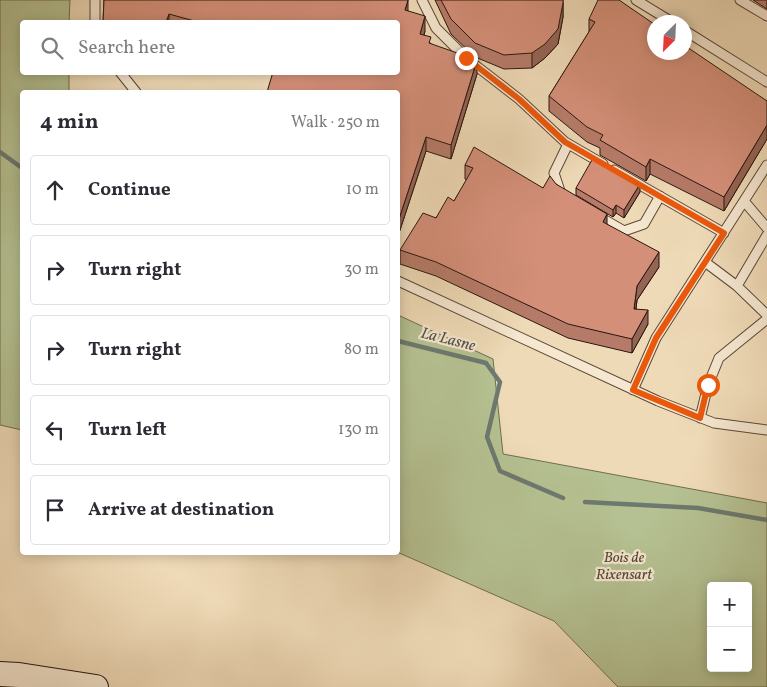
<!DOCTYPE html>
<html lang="en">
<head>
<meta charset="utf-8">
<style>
  body { margin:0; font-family:Vollkorn,serif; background:#f2f2f3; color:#2b2b33 }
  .controls { position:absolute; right:15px; bottom:15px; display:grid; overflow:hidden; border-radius:5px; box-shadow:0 2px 12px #0003 }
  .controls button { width:45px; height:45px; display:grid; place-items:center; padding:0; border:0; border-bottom:1px solid #e1e1e2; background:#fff; color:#2b2b33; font:25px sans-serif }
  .compass { position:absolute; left:647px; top:15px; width:45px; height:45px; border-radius:50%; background:#fff; box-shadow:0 2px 12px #0003; rotate:204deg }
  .stop { position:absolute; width:15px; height:15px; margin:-11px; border:4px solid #ea580c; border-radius:50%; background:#fff }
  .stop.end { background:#ea580c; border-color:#fff; box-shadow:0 1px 5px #0008 }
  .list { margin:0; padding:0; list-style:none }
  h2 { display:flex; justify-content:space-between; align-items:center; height:65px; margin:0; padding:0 20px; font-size:21px }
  h2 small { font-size:16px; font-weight:400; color:#7c7c81 }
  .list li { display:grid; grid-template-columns:32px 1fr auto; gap:15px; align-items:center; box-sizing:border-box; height:70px; margin:0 10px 10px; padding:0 10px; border:1px solid #e1e1e2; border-radius:5px }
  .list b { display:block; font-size:19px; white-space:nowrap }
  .list em { font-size:16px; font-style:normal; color:#7c7c81 }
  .icon { flex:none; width:28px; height:28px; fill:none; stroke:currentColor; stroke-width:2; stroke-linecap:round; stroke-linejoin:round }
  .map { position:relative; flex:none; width:767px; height:687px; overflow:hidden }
  .search { position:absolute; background:#fff; box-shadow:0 2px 12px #0003; left:20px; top:20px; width:380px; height:55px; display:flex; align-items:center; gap:12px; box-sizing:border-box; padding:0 18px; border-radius:5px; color:#7c7c81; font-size:19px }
  .panel { position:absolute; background:#fff; box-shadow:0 2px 12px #0003; left:20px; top:90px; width:380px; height:465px; border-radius:5px }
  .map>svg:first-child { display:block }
</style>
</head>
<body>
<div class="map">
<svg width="767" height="687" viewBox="0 0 767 687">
  <rect width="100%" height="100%" fill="#efdab7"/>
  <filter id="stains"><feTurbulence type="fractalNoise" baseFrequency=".004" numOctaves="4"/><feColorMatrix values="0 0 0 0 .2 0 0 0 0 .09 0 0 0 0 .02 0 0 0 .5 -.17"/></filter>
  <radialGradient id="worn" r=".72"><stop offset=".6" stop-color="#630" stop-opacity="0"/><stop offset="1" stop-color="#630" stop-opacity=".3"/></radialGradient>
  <path fill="#b5c192" stroke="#706c50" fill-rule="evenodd" d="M 0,0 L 70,0 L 69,22 L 22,22 L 22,72 L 69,73 L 69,92 L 22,92 L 22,430 L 0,425 Z
    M 398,315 L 493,359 L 503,454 L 767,503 L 767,687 L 618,687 L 554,621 L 397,552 ZM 711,586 L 748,586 L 748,668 L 711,668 Z"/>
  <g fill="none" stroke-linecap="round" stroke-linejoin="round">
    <path stroke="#6d796f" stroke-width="4.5" d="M 0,152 L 22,168
      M 398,341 L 486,363 L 500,382 L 487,437 L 500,471 L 563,498
      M 585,502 L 698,508 L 767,520"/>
    <g stroke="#5b4739" stroke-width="11">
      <path id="lane" d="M 422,0 L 436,28 L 466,58 L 519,99 L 565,142 L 603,164
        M 636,0 L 672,22
        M 740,0 L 767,16
        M 95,22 L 95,0
        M 684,30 L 767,82
        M 120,72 L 136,92
        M 614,170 L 724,233
        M 561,194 L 554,173 L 568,144
        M 744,201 L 767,228
        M 598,216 L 624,231 L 644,224 L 660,196
        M 705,262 L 737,286 L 767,315
        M 398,281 L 658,401 L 714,423 L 767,430
        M 737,286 L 767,235
        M 633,390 L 656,338 L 767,165
        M 700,418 L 708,385 L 719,358 L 767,319"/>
    </g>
    <g stroke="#2a160f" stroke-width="26">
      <path id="secondary" d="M 0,674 L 19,675 L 96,687"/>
    </g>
    <use href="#lane" stroke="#f5e7d0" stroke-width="9"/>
    <use href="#secondary" stroke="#f5e7d0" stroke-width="24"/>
  </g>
  <path fill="#b67b68" stroke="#2a160f" d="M 104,0 L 408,11 L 425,31 L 424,35 L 431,44 L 477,74 L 451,159 L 426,151 L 398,236 L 398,22 L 103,22 Z
    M 435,0 L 563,0 L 563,17 L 558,44 L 545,58 L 532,68 L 504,69 L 475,57 L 451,34 Z
    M 753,0 L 767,0 L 767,9 Z
    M 589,19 L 767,101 L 767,139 L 724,211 L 650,174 L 646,181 L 600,155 L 600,148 L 587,142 L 549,111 L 549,96 L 589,32 Z
    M 465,165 L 543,188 L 556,184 L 607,224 L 659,267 L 637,300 L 636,309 L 648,324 L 632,353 L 568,338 L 436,276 L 400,264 L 400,250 L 454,201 L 467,180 L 465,179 Z
    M 576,188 L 640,192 L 624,218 L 616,213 L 613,217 L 576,195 Z"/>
  <path fill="#946455" stroke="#2a160f" d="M 408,0 L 408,14 L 405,10 Z
    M 563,3 L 563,17 L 558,44 L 545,58 L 532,68 L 532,53 Z
    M 169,14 L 169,22 L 166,22 Z
    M 425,16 L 425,31 L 420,48 L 420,34 Z
    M 477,60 L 477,74 L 451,159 L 451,145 Z
    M 767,125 L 767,139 L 724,211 L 724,197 Z
    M 426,137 L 426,151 L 398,236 L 398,222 Z
    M 650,159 L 650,174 L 646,181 L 646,167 Z
    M 640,184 L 640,192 L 624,218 L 624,210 Z
    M 616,205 L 616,213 L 613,217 L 613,210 Z
    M 607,214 L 607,228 L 603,222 Z
    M 659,252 L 659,267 L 637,300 L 634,323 L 634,309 L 637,286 Z
    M 648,310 L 648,324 L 632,353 L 632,339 Z"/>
  <path fill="#d48f79" stroke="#2a160f" d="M 104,0 L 408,0 L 405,10 L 425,16 L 420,34 L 431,37 L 429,43 L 477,60 L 451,145 L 426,137 L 398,222 L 398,92 L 267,92 L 273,72 L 398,72 L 398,22 L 198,22 L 169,14 L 166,22 L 103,22 Z
    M 441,0 L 563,0 L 563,3 L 558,29 L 545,44 L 532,53 L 504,55 L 475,43 L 451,19 Z
    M 598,0 L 619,0 L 654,24 L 654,52 L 684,52 L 684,45 L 767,101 L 767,125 L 724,197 L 650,159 L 646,167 L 600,140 L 603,135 L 587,127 L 549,96 L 595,22 L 589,19 Z
    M 474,147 L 543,188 L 550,176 L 556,184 L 607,214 L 603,222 L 659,252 L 637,286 L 634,309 L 648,310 L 632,339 L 568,324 L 436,262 L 400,250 L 423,213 L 436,218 L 448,197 L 454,201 L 473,168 L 465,165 Z
    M 593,158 L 640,184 L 624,210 L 616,205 L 613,210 L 576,188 Z"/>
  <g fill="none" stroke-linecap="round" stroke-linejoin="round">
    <path stroke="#ea580c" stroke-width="6" d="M 466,58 L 519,99 L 565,142 L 724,233 L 656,338 L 633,390 L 700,418 L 708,385"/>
  </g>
  <g text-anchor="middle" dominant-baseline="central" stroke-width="4.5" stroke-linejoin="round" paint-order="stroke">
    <g font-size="15" font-style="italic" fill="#544936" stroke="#f5e7d0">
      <text x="624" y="558">Bois de<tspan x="624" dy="17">Rixensart</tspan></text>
    </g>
    <g font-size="16" font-style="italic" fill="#515047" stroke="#f5e7d0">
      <text transform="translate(448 340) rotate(14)">La Lasne</text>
    </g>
  </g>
  <rect width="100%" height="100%" filter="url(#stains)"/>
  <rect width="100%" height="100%" fill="url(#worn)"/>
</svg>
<div class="controls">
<button>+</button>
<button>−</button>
</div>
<svg class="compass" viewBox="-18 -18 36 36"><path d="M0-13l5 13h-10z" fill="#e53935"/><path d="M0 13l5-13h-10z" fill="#7c7c81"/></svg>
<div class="stop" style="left:708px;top:385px"></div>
<div class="stop end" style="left:466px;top:58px"></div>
<div class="search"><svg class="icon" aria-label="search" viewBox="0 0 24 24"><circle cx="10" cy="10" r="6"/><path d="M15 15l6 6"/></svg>Search here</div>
<section class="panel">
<h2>4 min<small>Walk · 250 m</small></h2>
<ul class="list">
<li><svg class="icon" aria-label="ahead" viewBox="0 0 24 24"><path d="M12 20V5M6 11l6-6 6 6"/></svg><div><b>Continue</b></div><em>10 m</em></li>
<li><svg class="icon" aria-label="right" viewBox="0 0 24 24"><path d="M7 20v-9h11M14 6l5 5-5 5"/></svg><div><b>Turn right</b></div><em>30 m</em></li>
<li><svg class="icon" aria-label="right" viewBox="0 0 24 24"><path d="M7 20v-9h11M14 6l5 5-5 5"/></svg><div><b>Turn right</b></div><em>80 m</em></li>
<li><svg class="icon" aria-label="left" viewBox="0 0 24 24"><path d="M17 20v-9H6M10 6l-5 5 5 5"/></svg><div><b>Turn left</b></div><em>130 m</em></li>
<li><svg class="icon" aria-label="arrive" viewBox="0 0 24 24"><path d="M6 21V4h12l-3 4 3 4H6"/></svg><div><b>Arrive at destination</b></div></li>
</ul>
</section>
</div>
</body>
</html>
